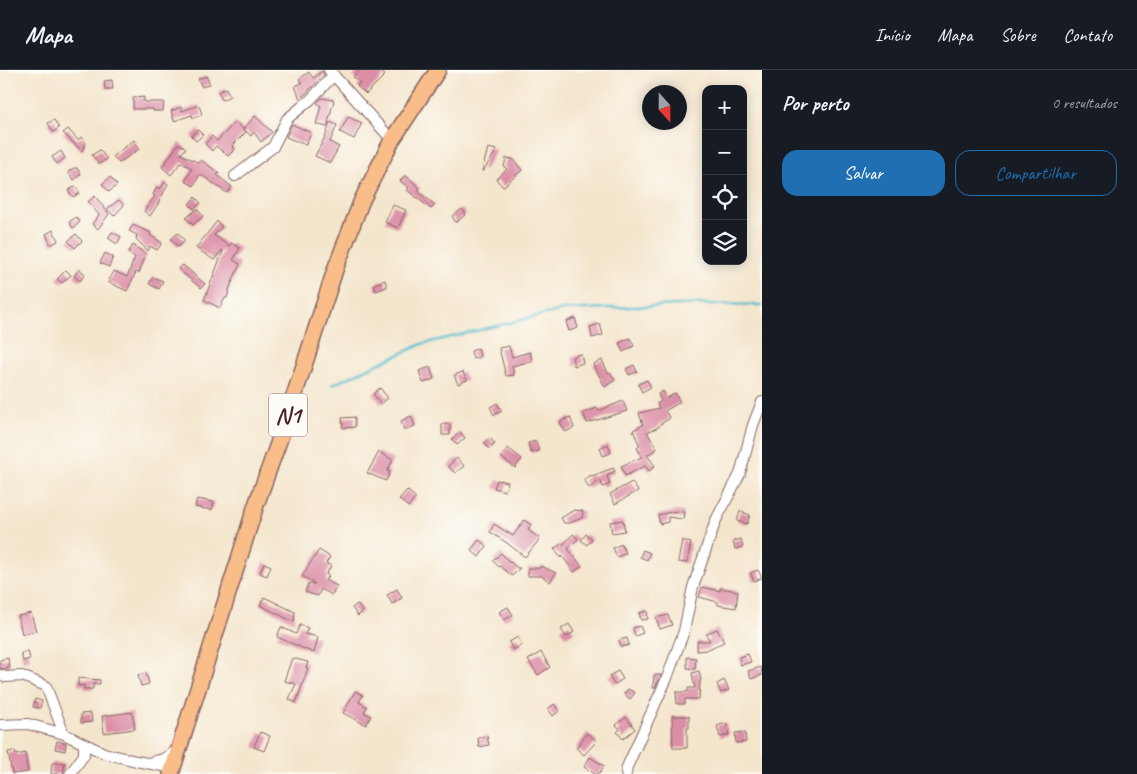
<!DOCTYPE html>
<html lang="pt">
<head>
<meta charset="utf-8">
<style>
  body { margin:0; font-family:Caveat,sans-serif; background:#20242c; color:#f1f3f6 }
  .controls { position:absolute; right:15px; top:15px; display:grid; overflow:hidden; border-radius:10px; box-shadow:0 2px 12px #0003 }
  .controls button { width:45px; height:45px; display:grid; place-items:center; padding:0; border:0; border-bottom:1px solid #363941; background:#171b24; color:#f1f3f6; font:25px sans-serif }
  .compass { position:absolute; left:642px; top:15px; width:45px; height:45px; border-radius:50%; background:#171b24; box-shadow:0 2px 12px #0003; rotate:159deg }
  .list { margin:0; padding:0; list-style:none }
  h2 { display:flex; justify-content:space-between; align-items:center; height:65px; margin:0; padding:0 20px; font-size:21px }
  h2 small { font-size:16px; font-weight:400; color:#9ea1a6 }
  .actions { display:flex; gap:10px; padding:15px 20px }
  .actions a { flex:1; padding:11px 0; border:1px solid #1f6fb2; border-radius:15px; text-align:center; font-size:18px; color:#1f6fb2 }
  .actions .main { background:#1f6fb2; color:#fff }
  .icon { flex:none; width:28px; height:28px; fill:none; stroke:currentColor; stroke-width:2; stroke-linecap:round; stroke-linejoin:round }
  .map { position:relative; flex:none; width:762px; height:704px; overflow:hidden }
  header { display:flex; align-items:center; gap:30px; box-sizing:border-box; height:70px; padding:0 25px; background:#171b24; border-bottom:1px solid #363941 }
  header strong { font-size:24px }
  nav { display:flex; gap:28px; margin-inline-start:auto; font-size:18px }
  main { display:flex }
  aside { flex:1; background:#171b24 }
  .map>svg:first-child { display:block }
</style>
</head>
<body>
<header>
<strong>Mapa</strong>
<nav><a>Início</a><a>Mapa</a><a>Sobre</a><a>Contato</a></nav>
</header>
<main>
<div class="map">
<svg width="762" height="704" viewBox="0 0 762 704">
  <rect width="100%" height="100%" fill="#fdfcf7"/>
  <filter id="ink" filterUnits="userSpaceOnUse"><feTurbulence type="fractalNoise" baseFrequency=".02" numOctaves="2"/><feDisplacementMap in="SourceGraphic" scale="10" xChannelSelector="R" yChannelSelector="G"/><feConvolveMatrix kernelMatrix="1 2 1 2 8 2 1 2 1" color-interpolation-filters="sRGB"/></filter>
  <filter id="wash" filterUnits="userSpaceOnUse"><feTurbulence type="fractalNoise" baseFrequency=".0096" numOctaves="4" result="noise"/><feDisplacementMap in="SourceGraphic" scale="20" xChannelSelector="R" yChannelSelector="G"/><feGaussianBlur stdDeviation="1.12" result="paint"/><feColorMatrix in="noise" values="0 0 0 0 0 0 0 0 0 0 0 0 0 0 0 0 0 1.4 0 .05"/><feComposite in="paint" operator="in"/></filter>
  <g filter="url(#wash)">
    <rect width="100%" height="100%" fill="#f4e6cd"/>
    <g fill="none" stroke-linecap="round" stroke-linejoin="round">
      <path stroke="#4eb9ca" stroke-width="2.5" d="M 332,315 L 422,274 L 562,240 L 701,234 L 762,235"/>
    </g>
    <g id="blocks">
      <path fill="#db8ea6" d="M 359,0 L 379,0 L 385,5 L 366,24 L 357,16 L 360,12 L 353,7 Z
        M 322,1 L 324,5 L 300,29 L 295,16 L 302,13 L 299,9 L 309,2 L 313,8 Z
        M 206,6 L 210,14 L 202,17 L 198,9 Z
        M 112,10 L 113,19 L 105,19 L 104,11 Z
        M 226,18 L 230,26 L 222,30 L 218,22 Z
        M 144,27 L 144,32 L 164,32 L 163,41 L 153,41 L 153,39 L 133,39 L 133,28 Z
        M 322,28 L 334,30 L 327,57 L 316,54 L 321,36 L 317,33 Z
        M 199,35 L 202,45 L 193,48 L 192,45 L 174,51 L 171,41 L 181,37 L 182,41 Z
        M 255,46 L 272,62 L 261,72 L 254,62 L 251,66 L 243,59 Z
        M 348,47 L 362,53 L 354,69 L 340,62 Z
        M 54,50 L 59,58 L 53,62 L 48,53 Z
        M 235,52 L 246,62 L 232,76 L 235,79 L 228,86 L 216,76 L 212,81 L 205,74 L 212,66 L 217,71 Z
        M 330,52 L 337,55 L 330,72 L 339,77 L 330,93 L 315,86 L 326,65 Z
        M 292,54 L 311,63 L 306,75 L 286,67 Z
        M 68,59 L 78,70 L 81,67 L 86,73 L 82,81 L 63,63 Z
        M 198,60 L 203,65 L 196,71 L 191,66 Z
        M 134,70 L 139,79 L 119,93 L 113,86 Z
        M 179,73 L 186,78 L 181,84 L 199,93 L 201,90 L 219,103 L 217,105 L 232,117 L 227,123 L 200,104 L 194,116 L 185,111 L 192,99 L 181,92 L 171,105 L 162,97 Z
        M 488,78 L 497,80 L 483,101 L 482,101 Z
        M 100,80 L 107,89 L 99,94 L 92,85 Z
        M 61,81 L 65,88 L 57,94 L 52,87 Z
        M 506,88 L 513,89 L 522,100 L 503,117 L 496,109 L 507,99 L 504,97 Z
        M 74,98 L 77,98 L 81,104 L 74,110 L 68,102 Z
        M 405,105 L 420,118 L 418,121 L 435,135 L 431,139 L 407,120 L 409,118 L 400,111 Z
        M 110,107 L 117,115 L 109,122 L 102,114 Z
        M 165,112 L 168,114 L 158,134 L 150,146 L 144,141 L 155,126 L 153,125 L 157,117 L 160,119 Z
        M 75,116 L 80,123 L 73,127 L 68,121 Z
        M 95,126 L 109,144 L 98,159 L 92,154 L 99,145 L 88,132 Z
        M 195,127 L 201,133 L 194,139 L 189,134 Z
        M 119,130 L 124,135 L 114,146 L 107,139 Z
        M 393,135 L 406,140 L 398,158 L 385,152 Z
        M 197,139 L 203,146 L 193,155 L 186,148 Z
        M 462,139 L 466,144 L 456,153 L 452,146 Z
        M 76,147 L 80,152 L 73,158 L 69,152 Z
        M 217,151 L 222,157 L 214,165 L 229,176 L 231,173 L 240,178 L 233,190 L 240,194 L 230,217 L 227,228 L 225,228 L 220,238 L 204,230 L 223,181 L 222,180 L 214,190 L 196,178 Z
        M 133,155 L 151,163 L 150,165 L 162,173 L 157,180 L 150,176 L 148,181 L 136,169 L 137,165 L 129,161 Z
        M 53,160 L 58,171 L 51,175 L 46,164 Z
        M 112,162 L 121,167 L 117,174 L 108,168 Z
        M 178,163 L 185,171 L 178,177 L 171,169 Z
        M 76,164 L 82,171 L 75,178 L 68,171 Z
        M 133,175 L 146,184 L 139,203 L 136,202 L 127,221 L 108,212 L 114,201 L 127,207 L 135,187 L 128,183 Z
        M 105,183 L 113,187 L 109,197 L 100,193 Z
        M 183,195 L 205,214 L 201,218 L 178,199 Z
        M 79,199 L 85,204 L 80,211 L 74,206 Z
        M 66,200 L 71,205 L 62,213 L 57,209 Z
        M 153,207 L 163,211 L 159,219 L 149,214 Z
        M 385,210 L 387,217 L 376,221 L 374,214 Z
        M 575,248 L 578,258 L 569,261 L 566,252 Z
        M 600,254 L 603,265 L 592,268 L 590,257 Z
        M 630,268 L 634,276 L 623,282 L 619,273 Z
        M 509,276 L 512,287 L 530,282 L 532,291 L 512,296 L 514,305 L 506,306 L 499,278 Z
        M 478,278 L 480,287 L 473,289 L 471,281 Z
        M 581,284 L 583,293 L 574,296 L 572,287 Z
        M 602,290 L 608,303 L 610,302 L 615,310 L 605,317 L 593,294 Z
        M 634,295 L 637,302 L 629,305 L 626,299 Z
        M 430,297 L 434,309 L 423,313 L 419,301 Z
        M 463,302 L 467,310 L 458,314 L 454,305 Z
        M 647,310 L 651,317 L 642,322 L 638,314 Z
        M 380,318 L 388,328 L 381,334 L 373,324 Z
        M 663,321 L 667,328 L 675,323 L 680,332 L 665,341 L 670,348 L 659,355 L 659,357 L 647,362 L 657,379 L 647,385 L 655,396 L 649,401 L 645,396 L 625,406 L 621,396 L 642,387 L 637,378 L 640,376 L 633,360 L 643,355 L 639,343 L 659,338 L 657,333 L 661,332 L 658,324 Z
        M 623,331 L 627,341 L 587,353 L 583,343 L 597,338 L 598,341 Z
        M 497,333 L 502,341 L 494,345 L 490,337 Z
        M 411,346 L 415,356 L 404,360 L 401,351 Z
        M 355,347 L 355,357 L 343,358 L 342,348 Z
        M 570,347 L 574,358 L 565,362 L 560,352 Z
        M 442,354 L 450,354 L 450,365 L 442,365 Z
        M 460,362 L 465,368 L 457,375 L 452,369 Z
        M 490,368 L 495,374 L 489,379 L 484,373 Z
        M 536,371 L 539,381 L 531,383 L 528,373 Z
        M 608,374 L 611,383 L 603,386 L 600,378 Z
        M 508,378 L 522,389 L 515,398 L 501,387 Z
        M 379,382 L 393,390 L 387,401 L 390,402 L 386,411 L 367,403 Z
        M 457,388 L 464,396 L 455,403 L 448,396 Z
        M 613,398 L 615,401 L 607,406 L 610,414 L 603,417 L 600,410 L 589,418 L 584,410 L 591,405 L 592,406 Z
        M 497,410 L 508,412 L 505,421 L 494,418 Z
        M 632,412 L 638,421 L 615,434 L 610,424 Z
        M 407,420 L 416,428 L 408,437 L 399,429 Z
        M 197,429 L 214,432 L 212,440 L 195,437 Z
        M 574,440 L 583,441 L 582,448 L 570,453 L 564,453 L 561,448 Z
        M 676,441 L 684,442 L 683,449 L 668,447 L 668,452 L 660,454 L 658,445 Z
        M 740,441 L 750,445 L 747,454 L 737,451 Z
        M 524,450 L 531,455 L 528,460 L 540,469 L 525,487 L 507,473 L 490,462 L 494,454 L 513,466 Z
        M 623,450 L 625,461 L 612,463 L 610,452 Z
        M 573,464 L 578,469 L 568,479 L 582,496 L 574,502 L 562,486 L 561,488 L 554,479 L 562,473 L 563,475 Z
        M 586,464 L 592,469 L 587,475 L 581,470 Z
        M 741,469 L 743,477 L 735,479 L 733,471 Z
        M 479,470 L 487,476 L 479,487 L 471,480 Z
        M 682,470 L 691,473 L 687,493 L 678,492 Z
        M 621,474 L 626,483 L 617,487 L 613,478 Z
        M 319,480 L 330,487 L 326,493 L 331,496 L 326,504 L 329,506 L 325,510 L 337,516 L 332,525 L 321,519 L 318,526 L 305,522 L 308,514 L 315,514 L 302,506 Z
        M 643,480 L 650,483 L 647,490 L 640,487 Z
        M 501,483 L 510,493 L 511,492 L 517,498 L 520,498 L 512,506 L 500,496 L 499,497 L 493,491 Z
        M 264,493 L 271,496 L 267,506 L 260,503 Z
        M 541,496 L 556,503 L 550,512 L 542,506 L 528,506 L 528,498 L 540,498 Z
        M 758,500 L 762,508 L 754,511 L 750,503 Z
        M 702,517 L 720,521 L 720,518 L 738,521 L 736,538 L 718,535 L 718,532 L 699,527 Z
        M 397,519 L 402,528 L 392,534 L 387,525 Z
        M 264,527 L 295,542 L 294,552 L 260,535 Z
        M 357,534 L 363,541 L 358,546 L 352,538 Z
        M 508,537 L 513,545 L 504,550 L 499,542 Z
        M 647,541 L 648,549 L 641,550 L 639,543 Z
        M 31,543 L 36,561 L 22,564 L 18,546 Z
        M 668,545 L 672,555 L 660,559 L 656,548 Z
        M 569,554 L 574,562 L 566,567 L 561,559 Z
        M 300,555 L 308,558 L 305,564 L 318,567 L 314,583 L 277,567 L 281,557 L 296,564 Z
        M 640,556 L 643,563 L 635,566 L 633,558 Z
        M 717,559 L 724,572 L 706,580 L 697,581 L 697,571 L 710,571 L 706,564 Z
        M 518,567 L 522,575 L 513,580 L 509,572 Z
        M 627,568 L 629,575 L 621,577 L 619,570 Z
        M 28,581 L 30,589 L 23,591 L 21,583 Z
        M 541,582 L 550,597 L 538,605 L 528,590 Z
        M 748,584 L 751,592 L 741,595 L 739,587 Z
        M 687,587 L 696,588 L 695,599 L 687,598 Z
        M 8,588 L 10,598 L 4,599 L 0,598 L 0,590 Z
        M 292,588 L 308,592 L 306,598 L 308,598 L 296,633 L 289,629 L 296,614 L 284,611 Z
        M 761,597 L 762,605 L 751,609 L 748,601 Z
        M 618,601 L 623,609 L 614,615 L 609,606 Z
        M 699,601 L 701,610 L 700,611 L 699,629 L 685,629 L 685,634 L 677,634 L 676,622 L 688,622 L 688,618 L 695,618 L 692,603 Z
        M 146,603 L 149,614 L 141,616 L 138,605 Z
        M 654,605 L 661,605 L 655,618 L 653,618 Z
        M 78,608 L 100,610 L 100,614 L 93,614 L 93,619 L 84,619 L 84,615 L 78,616 Z
        M 724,610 L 729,620 L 721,623 L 717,614 Z
        M 628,619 L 635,623 L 630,629 L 624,624 Z
        M 355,621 L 363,625 L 359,632 L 367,637 L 364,642 L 371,646 L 366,655 L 343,643 Z
        M 35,629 L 42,631 L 40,638 L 33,637 Z
        M 554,634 L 559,641 L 553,646 L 548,639 Z
        M 132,642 L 135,659 L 104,663 L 102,646 Z
        M 91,643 L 92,652 L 81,653 L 81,644 Z
        M 672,646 L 689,646 L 689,658 L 687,658 L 687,678 L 673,678 Z
        M 626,647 L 635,659 L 623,669 L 617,662 L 620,659 L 616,655 Z
        M 726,653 L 729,665 L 720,667 L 717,656 Z
        M 260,662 L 270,666 L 264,681 L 254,677 Z
        M 745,662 L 746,672 L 736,673 L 735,663 Z
        M 587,663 L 597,671 L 584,685 L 576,678 Z
        M 487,666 L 489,675 L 479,677 L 478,668 Z
        M 57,671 L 66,673 L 65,681 L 55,679 Z
        M 15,681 L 16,685 L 25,683 L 28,702 L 12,704 L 8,682 Z
        M 590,687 L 604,696 L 599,704 L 595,704 L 584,697 Z
        M 52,693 L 65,693 L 63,704 L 51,704 Z"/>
    </g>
  </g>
  <g filter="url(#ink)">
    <use href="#blocks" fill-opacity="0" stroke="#866564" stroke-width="1"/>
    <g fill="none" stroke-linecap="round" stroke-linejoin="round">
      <g stroke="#866564" stroke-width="12">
        <path id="minor" d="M 329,0 L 392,70
          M 235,106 L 273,77 L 287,49 L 310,30 L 334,5
          M 0,605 L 5,607 L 22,606 L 46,616 L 64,664 L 104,683 L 136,691 L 173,698
          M 0,655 L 28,654 L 64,664
          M 151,692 L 163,689 L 179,679
          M 70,704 L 84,685 L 84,675
          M 626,704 L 627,697 L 667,608 L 684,561 L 693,517 L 716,450 L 740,404 L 753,355 L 762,332"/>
      </g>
      <g stroke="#866564" stroke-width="18">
        <path id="highway" d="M 171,704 L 256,435 L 284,357 L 336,197 L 362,130 L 392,70 L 438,0"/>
      </g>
      <use href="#minor" stroke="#fff" stroke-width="10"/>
      <use href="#highway" stroke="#f8bd89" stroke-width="15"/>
    </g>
  </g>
  <g text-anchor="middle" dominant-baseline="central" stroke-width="5" stroke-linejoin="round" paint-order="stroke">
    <rect fill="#fdfcf7" stroke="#806168" stroke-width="1" x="269" y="323.5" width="38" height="43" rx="4"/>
    <g font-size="24" font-weight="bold" fill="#4a1f2b">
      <text x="288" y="345">N1</text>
    </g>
  </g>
</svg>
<div class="controls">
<button>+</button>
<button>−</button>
<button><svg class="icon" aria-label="locate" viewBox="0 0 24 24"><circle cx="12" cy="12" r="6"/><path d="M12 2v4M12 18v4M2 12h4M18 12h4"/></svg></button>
<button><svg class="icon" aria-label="layers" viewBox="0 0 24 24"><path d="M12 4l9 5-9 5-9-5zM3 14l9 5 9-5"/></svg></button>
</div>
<svg class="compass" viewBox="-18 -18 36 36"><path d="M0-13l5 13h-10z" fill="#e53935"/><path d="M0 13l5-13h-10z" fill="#9ea1a6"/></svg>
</div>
<aside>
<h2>Por perto<small>0 resultados</small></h2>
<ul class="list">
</ul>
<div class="actions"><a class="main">Salvar</a><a>Compartilhar</a></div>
</aside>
</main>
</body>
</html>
